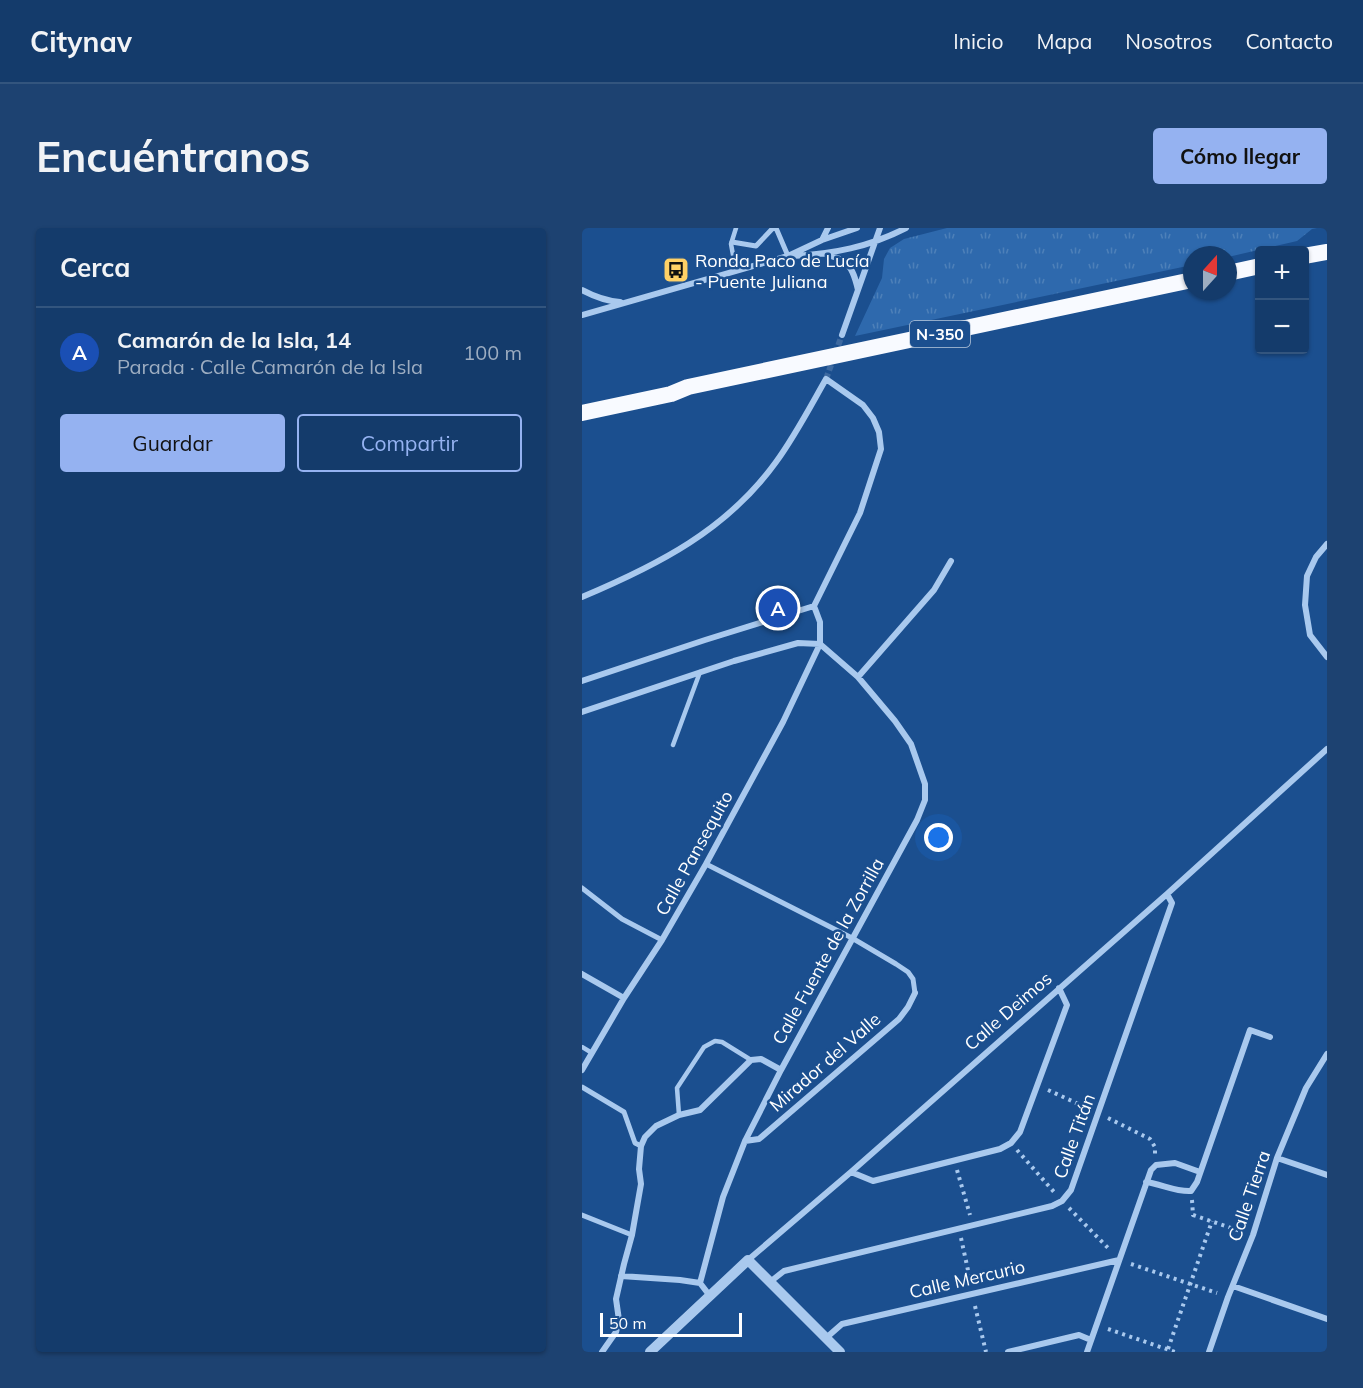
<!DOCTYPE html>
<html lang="es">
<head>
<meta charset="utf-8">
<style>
  body { margin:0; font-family:Mulish,sans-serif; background:#1d4271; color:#f1f3f6 }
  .controls { position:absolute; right:18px; top:18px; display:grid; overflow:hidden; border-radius:6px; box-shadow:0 2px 4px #0004 }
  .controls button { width:54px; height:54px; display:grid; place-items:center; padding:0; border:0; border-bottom:2px solid #33557e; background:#143b6b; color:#f1f3f6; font:30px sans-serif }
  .compass { position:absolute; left:601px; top:18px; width:54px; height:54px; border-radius:50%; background:#143b6b; box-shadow:0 2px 4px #0004; rotate:21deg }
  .scale { position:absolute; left:18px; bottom:15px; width:142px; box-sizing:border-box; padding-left:6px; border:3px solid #fff; border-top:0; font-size:16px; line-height:21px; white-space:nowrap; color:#fff; -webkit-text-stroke:4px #1b4f8f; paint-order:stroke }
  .you { position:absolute; left:357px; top:610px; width:21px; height:21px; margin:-15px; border:4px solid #fff; border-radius:50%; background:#1a73e8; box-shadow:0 0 0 9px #1a73e833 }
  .badge { display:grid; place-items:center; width:39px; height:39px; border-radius:50%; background:#95b2f1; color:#fff; font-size:20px; font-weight:700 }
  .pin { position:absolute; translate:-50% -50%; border:3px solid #fff; box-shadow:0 2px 6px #0006 }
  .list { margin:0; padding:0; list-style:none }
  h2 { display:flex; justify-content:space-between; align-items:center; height:78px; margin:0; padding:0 24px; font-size:26px }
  h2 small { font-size:20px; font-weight:400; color:#9dadc1 }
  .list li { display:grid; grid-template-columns:39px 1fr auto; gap:18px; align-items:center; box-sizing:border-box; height:90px; padding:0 24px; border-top:2px solid #33557e }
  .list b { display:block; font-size:22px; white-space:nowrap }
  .list p { margin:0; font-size:20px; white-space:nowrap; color:#9dadc1 }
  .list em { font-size:20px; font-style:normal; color:#9dadc1 }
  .actions { display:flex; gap:12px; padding:18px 24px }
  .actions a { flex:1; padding:14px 0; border:2px solid #95b2f1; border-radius:6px; text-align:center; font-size:21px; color:#95b2f1 }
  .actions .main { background:#95b2f1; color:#111 }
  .map { position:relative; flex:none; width:745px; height:1124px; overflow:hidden; border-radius:6px }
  header { display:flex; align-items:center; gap:36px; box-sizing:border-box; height:84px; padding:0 30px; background:#143b6b; border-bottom:2px solid #33557e }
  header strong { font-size:28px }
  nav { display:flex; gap:33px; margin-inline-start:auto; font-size:21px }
  .intro { display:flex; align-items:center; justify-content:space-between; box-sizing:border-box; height:144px; padding:0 36px }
  h1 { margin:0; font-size:42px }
  .button { padding:15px 27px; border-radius:6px; background:#95b2f1; color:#111; font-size:21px; font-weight:700 }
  main { display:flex; gap:36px; padding:0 36px }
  aside { flex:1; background:#143b6b; border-radius:6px; box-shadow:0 2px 4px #0004 }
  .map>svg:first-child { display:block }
</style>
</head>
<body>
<header>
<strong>Citynav</strong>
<nav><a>Inicio</a><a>Mapa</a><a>Nosotros</a><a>Contacto</a></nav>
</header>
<div class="intro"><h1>Encuéntranos</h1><a class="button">Cómo llegar</a></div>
<main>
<aside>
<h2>Cerca<small></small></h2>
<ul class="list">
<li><span class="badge" style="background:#1a4fb4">A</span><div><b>Camarón de la Isla, 14</b><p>Parada · Calle Camarón de la Isla</p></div><em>100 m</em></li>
</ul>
<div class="actions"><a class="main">Guardar</a><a>Compartir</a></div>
</aside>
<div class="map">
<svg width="745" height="1124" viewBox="0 0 745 1124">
  <defs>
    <pattern id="grass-tufts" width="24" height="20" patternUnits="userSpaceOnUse" patternTransform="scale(1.5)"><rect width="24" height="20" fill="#2e69ad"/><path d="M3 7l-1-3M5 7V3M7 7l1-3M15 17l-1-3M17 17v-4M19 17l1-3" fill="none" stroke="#4d80b9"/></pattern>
  </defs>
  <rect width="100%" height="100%" fill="#1b4f8f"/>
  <path fill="url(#grass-tufts)" d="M 365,0 L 735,0 L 730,1 L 715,13 L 646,29 L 646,27 L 610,27 L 610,37 L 273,108 L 300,50 L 302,31 L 308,20 L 322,11 Z"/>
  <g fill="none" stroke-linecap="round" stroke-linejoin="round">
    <path stroke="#3d69a0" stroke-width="6" stroke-dasharray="6 3" stroke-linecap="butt" d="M 244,151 L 260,107"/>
    <path stroke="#a9c9ee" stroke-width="4" stroke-dasharray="3 4.5" stroke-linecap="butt" d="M 466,862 L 505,880
      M 526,890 L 568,911 L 573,919 L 573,927
      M 435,922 L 472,964
      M 375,942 L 388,987
      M 610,972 L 611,987 L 661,1004
      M 487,980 L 528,1022
      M 379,1010 L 389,1056
      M 549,1036 L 635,1065
      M 393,1078 L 404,1124
      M 526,1101 L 593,1124
      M 586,1121 L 630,993"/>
    <path stroke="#a9c9ee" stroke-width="4.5" d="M 154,43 L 149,16 L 154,0
      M 91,517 L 118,444
      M 0,819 L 10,825
      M 97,887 L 95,860 L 122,819 L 133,813 L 140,814 L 169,832"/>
    <path stroke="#a9c9ee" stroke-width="5" d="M 194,0 L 206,28
      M 150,14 L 174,18 L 191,0
      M 124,636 L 270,710 L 314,736 L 326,744 L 331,751 L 333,765
      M 0,660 L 40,691 L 80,712
      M 0,859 L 42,884 L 53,915 L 59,918
      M 0,987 L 50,1007"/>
    <path stroke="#a9c9ee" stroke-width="6" d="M 240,12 L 246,0
      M 243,26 C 249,28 258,30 263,34 C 271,40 274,53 276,62
      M 210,28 C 251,26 287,19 324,0
      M 0,62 C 13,69 24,73 38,74
      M 0,87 L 206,28 L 240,12 L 275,0
      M 260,107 L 298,0
      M 745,316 L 734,329 L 725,348 L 723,377 L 728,407 L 745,429
      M 0,369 C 76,337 145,302 194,234 C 213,208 228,179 244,151 L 281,177 L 291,190 L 297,204 L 299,221 L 278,285 L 232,378 L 123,412 L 0,453
      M 276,449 L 352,362 L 369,333
      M 0,484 L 152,433 L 216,415 L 238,416
      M 0,746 L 42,770
      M 0,842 L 42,770 L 80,712 L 124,636 L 201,494 L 238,416 L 238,394 L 232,378
      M 163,913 L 177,911 L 317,791 L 326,779 L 333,765
      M 695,930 L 745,947
      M 269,944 L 291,953 L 418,921 L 429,915 L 438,904 L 485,777 L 477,760
      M 564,954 C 579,956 594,964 609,963 L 615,954 L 668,802 L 688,809
      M 166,1032 L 269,944 L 585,666 L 745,521
      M 39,1048 L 98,1052 L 118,1055
      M 188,1054 L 202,1043 L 470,978 L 480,973 L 489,962 L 590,675 L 585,666
      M 651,1058 L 745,1091
      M 128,1068 L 118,1055 L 141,969 L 163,913 L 199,842 L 335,592 L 343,572 L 343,556 L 329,516 L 313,493 L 276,449 L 238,416
      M 244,1110 L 260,1096 L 537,1032
      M 20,1124 L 34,1104 L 37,1092 L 34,1071 L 42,1036 L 50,1007 L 59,956 L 57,941 L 59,918 L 63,909 L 74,898 L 97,887 L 118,882 L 169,832 L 179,831 L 199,842
      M 426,1124 L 497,1107 L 509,1112
      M 505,1124 L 569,942 L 574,937 L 593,935 L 618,944
      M 627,1124 L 646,1069 L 671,1007 L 695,930 L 724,860 L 745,826"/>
    <path stroke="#a9c9ee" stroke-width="10" d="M 68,1124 L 166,1032 L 258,1124"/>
    <path stroke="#f8faff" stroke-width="16" d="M 722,28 L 745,24
      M 646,45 L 678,38
      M 0,185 L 89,166 L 106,159 L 610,52"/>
  </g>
  <defs>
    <g id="bus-square" transform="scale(1.35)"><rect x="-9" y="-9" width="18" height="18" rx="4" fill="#ffd166" stroke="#1b4f8f"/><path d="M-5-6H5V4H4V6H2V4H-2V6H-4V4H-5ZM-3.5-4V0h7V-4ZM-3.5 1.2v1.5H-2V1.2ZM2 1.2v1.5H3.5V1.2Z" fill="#111"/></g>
  </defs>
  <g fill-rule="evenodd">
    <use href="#bus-square" x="94" y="42"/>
  </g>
  <g text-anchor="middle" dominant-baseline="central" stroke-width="5" stroke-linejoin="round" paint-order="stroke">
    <rect fill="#1b4f8f" stroke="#bbcadd" stroke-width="1.5" x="328" y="93" width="60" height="26" rx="4.5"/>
    <g font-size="16" font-weight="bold" fill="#fff">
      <text x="358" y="106">N-350</text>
    </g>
    <g font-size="18" fill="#fff" stroke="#1b4f8f" text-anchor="start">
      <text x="113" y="32">Ronda Paco de Lucía<tspan x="113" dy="21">- Puente Juliana</tspan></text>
    </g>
    <g font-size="18" fill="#fff" stroke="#1b4f8f">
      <text transform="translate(112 625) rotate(-61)">Calle Pansequito</text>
      <text transform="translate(246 723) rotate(-61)">Calle Fuente de la Zorrilla</text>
      <text transform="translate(426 783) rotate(-41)">Calle Deimos</text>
      <text transform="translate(243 834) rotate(-41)">Mirador del Valle</text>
      <text transform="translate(492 908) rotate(-70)">Calle Titán</text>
      <text transform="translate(667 968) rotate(-71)">Calle Tierra</text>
      <text transform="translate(385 1051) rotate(-13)">Calle Mercurio</text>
    </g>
  </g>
</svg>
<div class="controls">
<button>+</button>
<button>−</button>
</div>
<svg class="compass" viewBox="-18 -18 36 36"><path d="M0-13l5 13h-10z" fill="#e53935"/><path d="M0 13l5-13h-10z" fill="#9dadc1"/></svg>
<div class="scale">50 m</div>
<div class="you"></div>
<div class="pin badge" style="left:196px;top:380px;background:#1a4fb4">A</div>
</div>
</main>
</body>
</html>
